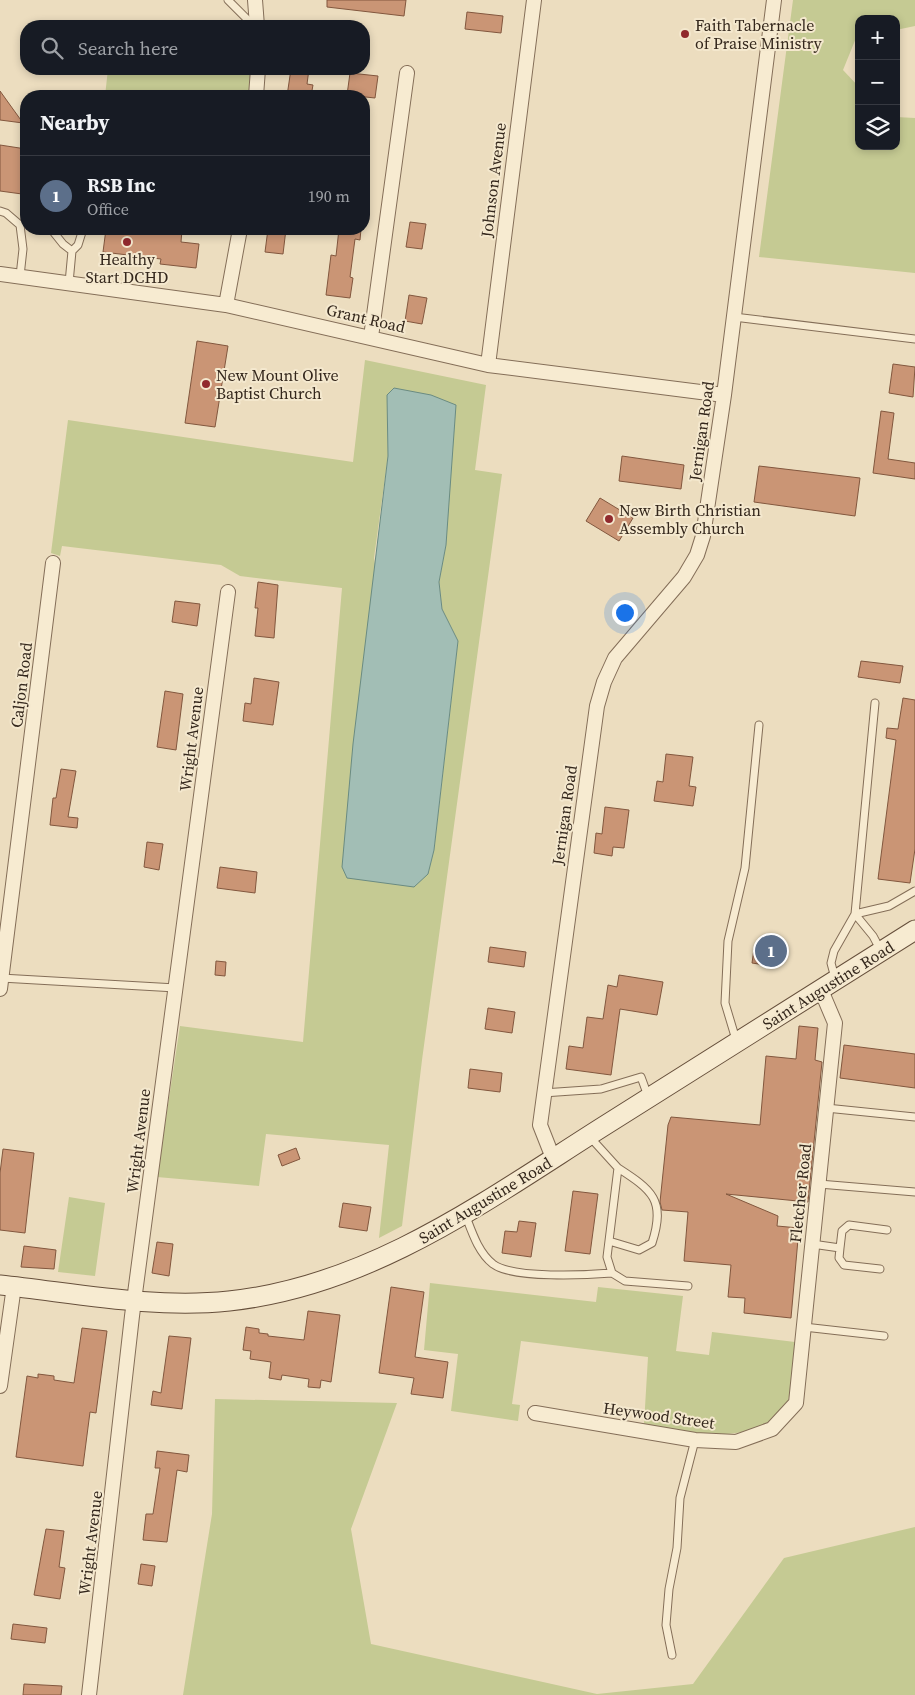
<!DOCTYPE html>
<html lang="en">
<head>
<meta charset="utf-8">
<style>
  body { margin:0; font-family:"Source Serif 4",serif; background:#20242c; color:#f1f3f6 }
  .controls { position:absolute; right:15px; top:15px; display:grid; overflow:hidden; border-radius:10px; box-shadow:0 2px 8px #0003 }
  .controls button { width:45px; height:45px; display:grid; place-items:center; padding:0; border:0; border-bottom:1px solid #363941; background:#171b24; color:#f1f3f6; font:25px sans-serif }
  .you { position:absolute; left:624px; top:612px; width:18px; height:18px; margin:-12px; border:4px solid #fff; border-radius:50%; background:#1a73e8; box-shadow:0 0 0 8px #1a73e833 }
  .badge { display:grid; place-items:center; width:32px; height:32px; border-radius:50%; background:#d93025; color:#fff; font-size:16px; font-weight:700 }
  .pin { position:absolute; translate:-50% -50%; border:2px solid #fff; box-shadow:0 1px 5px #0006 }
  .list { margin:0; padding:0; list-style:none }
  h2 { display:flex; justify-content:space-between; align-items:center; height:65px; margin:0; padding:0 20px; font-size:21px }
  h2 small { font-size:16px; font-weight:400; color:#9ea1a6 }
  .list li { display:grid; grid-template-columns:32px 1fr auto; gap:15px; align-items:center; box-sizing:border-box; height:80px; padding:0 20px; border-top:1px solid #363941 }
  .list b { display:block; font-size:19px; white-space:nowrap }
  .list p { margin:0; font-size:16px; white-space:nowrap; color:#9ea1a6 }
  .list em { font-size:16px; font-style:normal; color:#9ea1a6 }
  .icon { flex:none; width:28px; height:28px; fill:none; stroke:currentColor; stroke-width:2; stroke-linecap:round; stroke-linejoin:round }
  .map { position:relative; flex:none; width:915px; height:1695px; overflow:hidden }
  .search { position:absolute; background:#171b24; box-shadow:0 2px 8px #0003; left:20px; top:20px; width:350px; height:55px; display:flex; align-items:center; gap:12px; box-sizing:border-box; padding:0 18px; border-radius:20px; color:#9ea1a6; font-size:19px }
  .panel { position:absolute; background:#171b24; box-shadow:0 2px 8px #0003; left:20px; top:90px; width:350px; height:145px; border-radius:20px }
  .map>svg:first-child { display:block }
</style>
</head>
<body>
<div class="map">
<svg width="915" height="1695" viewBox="0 0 915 1695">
  <rect width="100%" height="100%" fill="#ecddbf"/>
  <path fill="#c5ca93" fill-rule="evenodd" d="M 793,0 L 915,0 L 915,26 L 896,30 L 896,19 L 859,19 L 859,37 L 856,38 L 843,70 L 859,87 L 859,146 L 896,146 L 896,117 L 915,118 L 915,273 L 759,257 Z
    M 108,69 L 251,69 L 249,96 L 105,96 Z
    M 365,360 L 486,385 L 475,470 L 502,474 L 422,1060 L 402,1226 L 379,1238 L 389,1145 L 266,1134 L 259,1186 L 157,1177 L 180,1026 L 303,1042 L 342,588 L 240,576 L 221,565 L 62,546 L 60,556 L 51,553 L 68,420 L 353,462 ZM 387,395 L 446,545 L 439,582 L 442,609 L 458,641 L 434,850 L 428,874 L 374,558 L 388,456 Z
    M 69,1197 L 105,1203 L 95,1276 L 58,1272 Z
    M 430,1283 L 596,1302 L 598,1287 L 683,1296 L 676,1351 L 709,1355 L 712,1332 L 795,1342 C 794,1354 792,1394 787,1403 C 759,1449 687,1433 644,1424 L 648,1357 L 521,1341 L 512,1404 L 520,1405 L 518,1421 L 451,1411 L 458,1354 L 424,1350 Z
    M 215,1399 L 397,1403 L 351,1529 L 371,1644 L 597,1694 L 693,1684 L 784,1558 L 915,1527 L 915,1695 L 183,1695 L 212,1514 Z"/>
  <path fill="#a2beb5" stroke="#6a8b82" d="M 394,388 L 431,395 L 456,405 L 446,545 L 439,582 L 442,609 L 458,641 L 434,850 L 428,874 L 414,887 L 347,878 L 342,867 L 353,744 L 388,456 L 387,395 Z"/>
  <path fill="#ca9575" stroke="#82573e" d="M 327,0 L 406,0 L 404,16 L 327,7 Z
    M 467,12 L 503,16 L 501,33 L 465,29 Z
    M 291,69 L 309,69 L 307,84 L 313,85 L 311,96 L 287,96 Z
    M 350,73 L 378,76 L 375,98 L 347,95 Z
    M 0,91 L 23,123 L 0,120 Z
    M 0,145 L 26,149 L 22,194 L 0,191 Z
    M 410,222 L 426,224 L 422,249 L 406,247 Z
    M 106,229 L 135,229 L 164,233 L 164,229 L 182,230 L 181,242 L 199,244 L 196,268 L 160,264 L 161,259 L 103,252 Z
    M 268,229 L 286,229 L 283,254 L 265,252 Z
    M 339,229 L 361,229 L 360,240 L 355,239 L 350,277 L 353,278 L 350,298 L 326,295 L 331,255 L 336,256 Z
    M 409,295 L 427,298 L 422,324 L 405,321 Z
    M 197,341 L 228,346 L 215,427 L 185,423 Z
    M 893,364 L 915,367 L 913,397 L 889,393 Z
    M 881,411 L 894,413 L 888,459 L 915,463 L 915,479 L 873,473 Z
    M 622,456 L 684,465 L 681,489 L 619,481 Z
    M 759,466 L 860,478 L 855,516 L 754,502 Z
    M 600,498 L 633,518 L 619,541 L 586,521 Z
    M 258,582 L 278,585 L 274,638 L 255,636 L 258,608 L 255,608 Z
    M 175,601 L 200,604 L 197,626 L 172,622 Z
    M 861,661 L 903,666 L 900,683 L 858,677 Z
    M 254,678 L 279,682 L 273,725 L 243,721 L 245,703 L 251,704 Z
    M 165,691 L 183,694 L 176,750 L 157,747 Z
    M 903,698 L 915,700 L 915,849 L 910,883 L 878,879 L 896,740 L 886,738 L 887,728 L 898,729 Z
    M 666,754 L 693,757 L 689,786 L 696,787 L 693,806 L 654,801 L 657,781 L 663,782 Z
    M 61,769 L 76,771 L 68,817 L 78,818 L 77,828 L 50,825 L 53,798 L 56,798 Z
    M 605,807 L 629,810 L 624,848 L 613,847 L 612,856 L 594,853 L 596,833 L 602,834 Z
    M 147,842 L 163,844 L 159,870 L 144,867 Z
    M 220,867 L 257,872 L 255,893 L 217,888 Z
    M 490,947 L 526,952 L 524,967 L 488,962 Z
    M 754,949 L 780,953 L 778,967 L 752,963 Z
    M 216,961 L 226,962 L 225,976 L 215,975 Z
    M 619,975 L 663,982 L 657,1015 L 620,1009 L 611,1075 L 566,1069 L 569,1046 L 583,1048 L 587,1017 L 603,1019 L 608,985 L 617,987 Z
    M 488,1008 L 515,1012 L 512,1033 L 485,1029 Z
    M 799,1026 L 818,1028 L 815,1060 L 822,1062 L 808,1202 L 726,1194 L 778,1216 L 777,1226 L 799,1228 L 791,1318 L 744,1313 L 745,1298 L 728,1297 L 731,1265 L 684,1261 L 688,1212 L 662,1210 L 660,1202 L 668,1125 L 671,1117 L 760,1125 L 766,1056 L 796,1059 Z
    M 844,1045 L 915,1054 L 915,1088 L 840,1078 Z
    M 470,1069 L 502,1073 L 500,1092 L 468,1088 Z
    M 296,1148 L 300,1159 L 282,1166 L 278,1155 Z
    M 3,1149 L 34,1153 L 25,1233 L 0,1230 L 0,1173 Z
    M 573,1191 L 598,1194 L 590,1254 L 565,1251 Z
    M 343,1203 L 371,1207 L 367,1231 L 339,1227 Z
    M 519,1221 L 536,1223 L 531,1257 L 502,1253 L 505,1231 L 517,1232 Z
    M 157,1242 L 173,1244 L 169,1276 L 152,1273 Z
    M 24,1246 L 56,1250 L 54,1269 L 21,1267 Z
    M 391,1287 L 424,1292 L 415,1357 L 448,1362 L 443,1398 L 411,1394 L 414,1378 L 379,1373 Z
    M 308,1311 L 340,1315 L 331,1382 L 321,1380 L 320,1388 L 308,1387 L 309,1379 L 282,1375 L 281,1380 L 269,1378 L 271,1362 L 250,1359 L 251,1351 L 243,1350 L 246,1327 L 259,1329 L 259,1333 L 268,1334 L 268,1336 L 304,1340 Z
    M 82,1328 L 107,1331 L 96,1413 L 90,1412 L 83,1466 L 16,1457 L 27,1376 L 38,1378 L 38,1374 L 54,1376 L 54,1380 L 74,1383 Z
    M 169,1336 L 191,1338 L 182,1409 L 151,1405 L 153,1391 L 161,1393 Z
    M 157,1451 L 189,1455 L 187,1472 L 177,1470 L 167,1542 L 143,1540 L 146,1514 L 153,1514 L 160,1468 L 155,1468 Z
    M 46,1529 L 64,1531 L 59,1567 L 65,1568 L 60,1599 L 34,1595 Z
    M 141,1564 L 155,1566 L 152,1586 L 138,1584 Z
    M 13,1624 L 47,1628 L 45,1643 L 11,1639 Z
    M 24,1684 L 62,1686 L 61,1695 L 23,1695 Z"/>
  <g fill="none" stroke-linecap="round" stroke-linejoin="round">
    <g stroke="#846e58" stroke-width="9">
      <path id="service" d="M 228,0 L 254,26
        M 299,26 L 323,25
        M 0,211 L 6,213 L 20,225 L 23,249 L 20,276
        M 51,229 L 63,244 L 72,251
        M 69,283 L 72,251 L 78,245 L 83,229
        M 734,317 L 915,339
        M 881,951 L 873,936 L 855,914 L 889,906 L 915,891
        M 1,978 L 176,988
        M 835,978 L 831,963 L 834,951 L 855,914 L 875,703
        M 737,1043 L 725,1003 L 728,941 L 745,868 L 759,725
        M 543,1093 L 601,1089 L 641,1077 L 648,1096
        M 826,1108 L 915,1117
        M 589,1136 L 618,1168 L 607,1257 L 612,1273 L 625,1281 L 688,1286
        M 819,1184 L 915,1192
        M 465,1214 C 472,1232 478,1252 493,1264 C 513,1279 587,1275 612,1273
        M 609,1241 L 639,1250 L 652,1243 C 666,1200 652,1190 618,1168
        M 812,1244 L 840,1248 L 842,1231 L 849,1225 L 887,1230
        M 840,1248 L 839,1258 L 844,1265 L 880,1269
        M 804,1327 L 884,1336
        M 672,1655 L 666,1625 L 669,1589 L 677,1548 L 680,1498 L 695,1440"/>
    </g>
    <g stroke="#846e58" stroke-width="16">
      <path id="minor" d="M 255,0 L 257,26
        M 256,96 L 258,69
        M 0,274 L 226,305 L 488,365 L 724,395
        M 226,305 L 240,229
        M 371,337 L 407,73
        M 488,365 L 534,0
        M 0,989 L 53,563
        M 553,1158 L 540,1125 L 597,706 L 604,682 L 615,658 L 684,577 L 697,555 L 703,536 L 724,395 L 774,0
        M 0,1386 L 14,1286
        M 535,1413 L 695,1440 L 736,1442 L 772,1429 L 796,1403 L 835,1023 L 821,990
        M 89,1695 L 132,1316 L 228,592"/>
    </g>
    <g stroke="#664f3b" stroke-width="21">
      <path id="secondary" d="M 0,1285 C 75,1293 153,1309 229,1301 C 371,1286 487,1200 604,1126 C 708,1061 812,996 915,930"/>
    </g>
    <use href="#service" stroke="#f7ebd1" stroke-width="7"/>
    <use href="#minor" stroke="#f7ebd1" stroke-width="14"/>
    <use href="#secondary" stroke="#f7ebd1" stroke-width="19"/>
  </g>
  <g fill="#912a2e" stroke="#f4e8ce" stroke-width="2">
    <circle cx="685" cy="34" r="5"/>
    <circle cx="127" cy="242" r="5"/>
    <circle cx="206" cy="384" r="5"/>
    <circle cx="609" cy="519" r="5"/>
  </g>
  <g text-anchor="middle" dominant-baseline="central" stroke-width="4" stroke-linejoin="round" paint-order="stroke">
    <g font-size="16" fill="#34271c" stroke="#f4e8ce" text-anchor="start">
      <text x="695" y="25">Faith Tabernacle<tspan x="695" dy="18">of Praise Ministry</tspan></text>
      <text x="127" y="259" text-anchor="middle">Healthy<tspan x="127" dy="18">Start DCHD</tspan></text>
      <text x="216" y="375">New Mount Olive<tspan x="216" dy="18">Baptist Church</tspan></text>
      <text x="619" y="510">New Birth Christian<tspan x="619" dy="18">Assembly Church</tspan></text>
    </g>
    <g font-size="16" fill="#34271c" stroke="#f4e8ce">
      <text transform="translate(493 180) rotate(-83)">Johnson Avenue</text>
      <text transform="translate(366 318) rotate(13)">Grant Road</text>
      <text transform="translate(701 431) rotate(-82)">Jernigan Road</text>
      <text transform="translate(21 685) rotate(-83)">Caljon Road</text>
      <text transform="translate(191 739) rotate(-83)">Wright Avenue</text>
      <text transform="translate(564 815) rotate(-82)">Jernigan Road</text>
      <text transform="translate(828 985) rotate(-32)">Saint Augustine Road</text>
      <text transform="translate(138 1141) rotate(-83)">Wright Avenue</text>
      <text transform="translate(800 1193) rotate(-84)">Fletcher Road</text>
      <text transform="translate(485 1200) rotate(-31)">Saint Augustine Road</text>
      <text transform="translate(659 1415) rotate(8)">Heywood Street</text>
      <text transform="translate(90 1543) rotate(-83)">Wright Avenue</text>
    </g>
  </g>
</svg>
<div class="controls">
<button>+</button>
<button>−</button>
<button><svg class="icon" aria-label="layers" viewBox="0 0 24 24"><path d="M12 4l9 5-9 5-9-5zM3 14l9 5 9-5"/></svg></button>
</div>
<div class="you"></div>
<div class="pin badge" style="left:771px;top:951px;background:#5c6f8a">1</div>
<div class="search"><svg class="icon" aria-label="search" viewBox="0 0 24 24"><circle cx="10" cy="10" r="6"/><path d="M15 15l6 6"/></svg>Search here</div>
<section class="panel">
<h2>Nearby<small></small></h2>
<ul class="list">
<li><span class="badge" style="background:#5c6f8a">1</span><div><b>RSB Inc</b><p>Office</p></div><em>190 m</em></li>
</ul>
</section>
</div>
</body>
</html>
